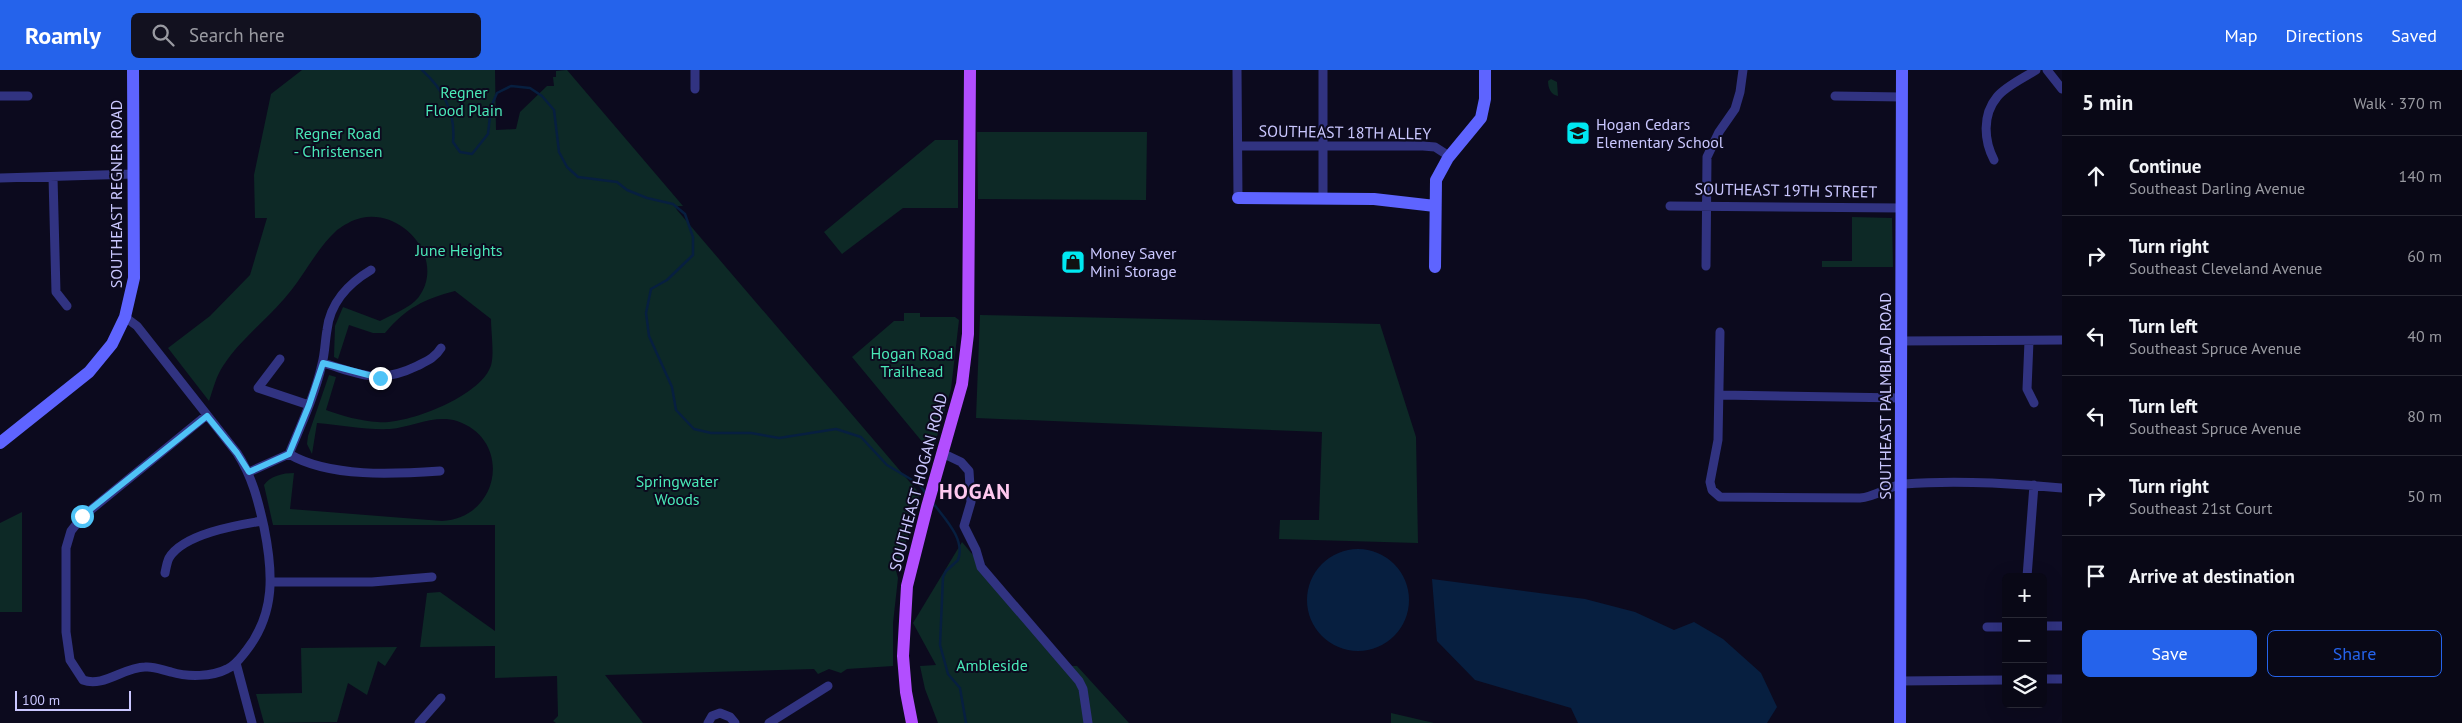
<!DOCTYPE html>
<html lang="en">
<head>
<meta charset="utf-8">
<style>
  body { margin:0; font-family:"PT Sans",sans-serif; background:#12111f; color:#f1f3f6 }
  .controls { position:absolute; right:15px; bottom:15px; display:grid; overflow:hidden; border-radius:8px; box-shadow:0 5px 20px #0002 }
  .controls button { width:45px; height:45px; display:grid; place-items:center; padding:0; border:0; border-bottom:1px solid #292935; background:#090816; color:#f1f3f6; font:25px sans-serif }
  .scale { position:absolute; left:15px; bottom:12px; width:116px; box-sizing:border-box; padding-left:5px; border:2px solid #cac7ff; border-top:0; font-size:14px; line-height:18px; white-space:nowrap; color:#cac7ff; -webkit-text-stroke:4px #0c0a1e; paint-order:stroke }
  .stop { position:absolute; width:15px; height:15px; margin:-11px; border:4px solid #4fc3f7; border-radius:50%; background:#fff }
  .stop.end { background:#4fc3f7; border-color:#fff; box-shadow:0 1px 5px #0008 }
  .list { margin:0; padding:0; list-style:none }
  h2 { display:flex; justify-content:space-between; align-items:center; height:65px; margin:0; padding:0 20px; font-size:21px }
  h2 small { font-size:16px; font-weight:400; color:#999aa1 }
  .list li { display:grid; grid-template-columns:32px 1fr auto; gap:15px; align-items:center; box-sizing:border-box; height:80px; padding:0 20px; border-top:1px solid #292935 }
  .list b { display:block; font-size:19px; white-space:nowrap }
  .list p { margin:0; font-size:16px; white-space:nowrap; color:#999aa1 }
  .list em { font-size:16px; font-style:normal; color:#999aa1 }
  .actions { display:flex; gap:10px; padding:15px 20px }
  .actions a { flex:1; padding:11px 0; border:1px solid #2563eb; border-radius:8px; text-align:center; font-size:18px; color:#2563eb }
  .actions .main { background:#2563eb; color:#fff }
  .icon { flex:none; width:28px; height:28px; fill:none; stroke:currentColor; stroke-width:2; stroke-linecap:round; stroke-linejoin:round }
  .map { position:relative; flex:none; width:2062px; height:653px; overflow:hidden }
  header { display:flex; align-items:center; gap:30px; box-sizing:border-box; height:70px; padding:0 25px; background:#2563eb; color:#fff }
  header strong { font-size:24px }
  nav { display:flex; gap:28px; margin-inline-start:auto; font-size:18px }
  .search { width:350px; height:45px; background:#12111f; display:flex; align-items:center; gap:12px; box-sizing:border-box; padding:0 18px; border-radius:8px; color:#999aa1; font-size:19px }
  main { display:flex }
  aside { flex:1; background:#090816 }
  .map>svg:first-child { display:block }
</style>
</head>
<body>
<header>
<strong>Roamly</strong>
<div class="search"><svg class="icon" aria-label="search" viewBox="0 0 24 24"><circle cx="10" cy="10" r="6"/><path d="M15 15l6 6"/></svg>Search here</div>
<nav><a>Map</a><a>Directions</a><a>Saved</a></nav>
</header>
<main>
<div class="map">
<svg width="2062" height="653" viewBox="0 0 2062 653">
  <rect width="100%" height="100%" fill="#0c0a1e"/>
  <path fill="#0d2926" d="M 302,0 L 495,0 L 496,60 L 516,59 L 520,42 L 547,16 L 554,16 L 553,7 L 556,7 L 556,1 L 567,0 L 683,136 L 675,136 L 677,140 L 920,424 L 901,490 L 895,497 L 898,508 L 893,553 L 893,596 L 847,599 L 841,603 L 829,599 L 818,604 L 814,599 L 605,605 L 643,653 L 556,653 L 553,651 L 558,646 L 557,606 L 495,608 L 495,576 L 420,577 L 427,523 L 440,522 L 495,561 L 495,455 L 273,455 L 264,415 C 270,406 283,403 294,403 L 290,439 L 442,451 C 500,448 513,370 457,351 C 435,344 412,357 390,359 C 366,360 341,355 317,353 L 312,384 L 307,374 L 308,366 L 329,305 L 336,307 L 326,340 C 343,346 360,351 378,352 C 407,355 478,327 490,298 C 495,288 491,262 491,249 L 455,221 C 424,229 406,238 385,263 L 373,263 L 349,255 L 338,289 L 334,287 L 335,256 L 343,237 L 380,251 C 391,245 410,238 418,228 C 447,190 403,138 361,148 C 352,150 344,155 337,160 C 316,179 303,208 284,229 C 264,252 240,270 223,296 C 216,306 213,320 209,331 L 168,278 L 210,246 L 250,205 L 267,148 L 255,148 L 254,105 L 271,24 Z
    M 1551,9 L 1557,12 L 1558,26 C 1551,25 1548,18 1548,11 Z
    M 977,62 L 1147,62 L 1146,130 L 978,129 Z
    M 935,70 L 958,70 L 958,138 L 903,138 L 842,184 L 824,162 Z
    M 1852,147 L 1892,148 L 1893,197 L 1822,197 L 1822,191 L 1852,191 Z
    M 904,243 L 920,243 L 920,247 L 955,247 L 959,250 L 951,319 L 933,380 L 929,380 L 852,287 L 894,251 L 904,251 Z
    M 980,245 L 1380,254 L 1416,367 L 1418,473 L 1279,469 L 1280,450 L 1319,450 L 1322,362 L 976,348 Z
    M 22,442 L 22,542 L 0,542 L 0,453 Z
    M 962,472 L 1067,596 L 1077,596 L 1129,653 L 938,653 L 925,619 L 920,596 L 936,595 L 913,553 Z
    M 397,577 L 385,596 L 378,591 L 367,625 L 348,613 L 337,652 L 264,653 L 256,624 L 302,623 L 301,578 Z
    M 1391,643 L 1434,653 L 1391,653 Z"/>
  <path fill="#071f40" d="M1307 530a51 51 0 1 1 102 0a51 51 0 1 1-102 0Z
    M 1432,509 L 1585,529 L 1635,542 L 1674,560 L 1694,552 L 1723,569 L 1761,603 L 1777,637 L 1767,653 L 1578,653 L 1571,638 L 1475,610 L 1437,571 Z"/>
  <g fill="none" stroke-linecap="round" stroke-linejoin="round">
    <path stroke="#071f40" stroke-width="2.5" d="M 422,0 C 443,19 456,42 453,72 L 460,82 L 472,84 L 488,64 L 491,37 L 497,23 L 511,16 L 530,18 L 542,26 L 554,40 L 559,82 L 567,97 L 578,107 L 617,112 L 627,120 L 647,128 L 673,134 L 685,144 L 693,167 L 693,185 L 667,210 L 651,219 L 646,243 L 649,266 L 672,317 L 676,340 L 694,359 L 711,363 L 751,363 L 779,368 L 836,359 L 861,367 L 887,395 L 919,414 L 927,425
      M 933,433 C 944,448 966,469 958,490 L 946,501 L 943,507 L 940,575 L 948,604 L 960,618 L 966,653"/>
    <path stroke="#313381" stroke-width="9" d="M 695,0 L 695,19
      M 1237,0 L 1238,128
      M 1323,0 L 1323,128
      M 2047,0 L 2062,19
      M 0,26 L 28,26
      M 1835,26 L 1902,27
      M 1238,76 L 1423,76 L 1435,77 L 1449,86
      M 1994,90 C 1984,71 1982,45 1997,27 C 2006,16 2024,8 2036,0
      M 53,107 L 56,222 L 67,236
      M 0,108 L 134,104
      M 1670,136 L 1902,138
      M 1706,196 L 1707,87 L 1719,62 L 1735,39 L 1740,22 L 1743,0
      M 125,247 L 137,256 L 237,383 C 252,406 258,430 264,457 C 273,502 276,543 246,581 C 241,587 236,595 227,599 C 212,607 187,607 171,602 C 162,600 154,596 145,597 C 124,597 103,618 83,610 L 70,590 L 66,562 L 66,478 L 71,461 L 82,447 L 207,345
      M 1720,262 L 1718,370 L 1710,412 L 1712,420 L 1720,427 L 1860,428 C 1876,427 1890,415 1904,414 C 1956,410 2010,413 2062,418
      M 1901,271 L 2062,270
      M 2029,271 L 2027,319 L 2034,333
      M 280,289 L 258,318 L 309,335
      M 323,293 C 361,304 378,315 417,296 C 427,291 435,288 441,278
      M 1720,325 L 1901,328
      M 942,383 L 961,392 L 969,401 L 971,432 L 964,456 L 976,480 L 981,497 L 1079,611 L 1083,619 L 1088,653
      M 289,384 C 330,408 395,404 440,401
      M 249,402 L 289,384 C 301,355 315,325 322,294 C 325,283 325,271 327,260 C 330,233 349,213 371,200
      M 165,503 C 166,498 167,492 169,488 C 183,464 237,455 262,451
      M 2027,507 L 2034,415
      M 272,512 L 372,512 L 432,507
      M 2043,556 L 2062,556
      M 1987,557 L 2006,557
      M 236,593 L 252,653
      M 2043,609 L 2062,609
      M 1900,611 L 2006,610
      M 419,653 L 441,628
      M 708,653 L 712,646 L 720,643 L 730,647 L 735,653
      M 769,653 L 828,616"/>
    <path stroke="#5e64ff" stroke-width="12" d="M 1238,128 L 1374,129 L 1435,136
      M 1435,197 L 1436,110 L 1448,88 L 1481,48 L 1485,29 L 1485,0
      M 0,373 L 89,302 L 112,274 L 125,247 L 134,208 L 133,0
      M 1900,653 L 1902,0"/>
    <path stroke="#b24eff" stroke-width="12" d="M 912,653 L 906,622 L 903,586 L 907,516 L 927,437 L 962,314 L 968,264 L 970,0"/>
  </g>
  <g fill="none" stroke-linecap="round" stroke-linejoin="round">
    <path stroke="#4fc3f7" stroke-width="6" d="M 82,446 L 207,346 L 237,383 L 249,402 L 289,384 L 309,335 L 323,293 L 380,308"/>
  </g>
  <defs>
    <g id="school-square" transform="scale(1.25)"><rect x="-9" y="-9" width="18" height="18" rx="4" fill="#00e9f2" stroke="#0c0a1e"/><path d="M0-5L7-2L0 1L-7-2ZM-4 1L0 2.5L4 1V4Q0 6-4 4Z" fill="#111"/></g>
    <g id="shop-square" transform="scale(1.25)"><rect x="-9" y="-9" width="18" height="18" rx="4" fill="#00e9f2" stroke="#0c0a1e"/><path d="M-5-2.5h2.3a2.7 3.5 0 0 1 5.4 0H5L5.5 6h-11ZM-1.5-2.5h3a1.5 2.3 0 0 0-3 0Z" fill="#111"/></g>
  </defs>
  <g fill-rule="evenodd">
    <use href="#school-square" x="1578" y="63"/>
    <use href="#shop-square" x="1073" y="192"/>
  </g>
  <g text-anchor="middle" dominant-baseline="central" stroke-width="4" stroke-linejoin="round" paint-order="stroke">
    <g font-size="16" fill="#4ae8b7" stroke="#0c0a1e">
      <text x="464" y="22">Regner<tspan x="464" dy="18">Flood Plain</tspan></text>
      <text x="338" y="63">Regner Road<tspan x="338" dy="18">- Christensen</tspan></text>
      <text x="459" y="180">June Heights</text>
      <text x="912" y="283">Hogan Road<tspan x="912" dy="18">Trailhead</tspan></text>
      <text x="677" y="411">Springwater<tspan x="677" dy="18">Woods</tspan></text>
      <text x="992" y="595">Ambleside</text>
    </g>
    <g font-size="16" fill="#cac7ff" stroke="#0c0a1e" text-anchor="start">
      <text x="1596" y="54">Hogan Cedars<tspan x="1596" dy="18">Elementary School</tspan></text>
      <text x="1090" y="183">Money Saver<tspan x="1090" dy="18">Mini Storage</tspan></text>
    </g>
    <g font-size="16" fill="#cac7ff" stroke="#0c0a1e">
      <text transform="translate(1345 62) rotate(1)">SOUTHEAST 18TH ALLEY</text>
      <text transform="translate(1786 120) rotate(1)">SOUTHEAST 19TH STREET</text>
      <text transform="translate(116 124) rotate(-90)">SOUTHEAST REGNER ROAD</text>
      <text transform="translate(1885 326) rotate(-90)">SOUTHEAST PALMBLAD ROAD</text>
      <text transform="translate(918 412) rotate(-75)">SOUTHEAST HOGAN ROAD</text>
    </g>
    <g font-size="21" font-weight="bold" letter-spacing="1" fill="#ffc9ef" stroke="#0c0a1e">
      <text x="975" y="421">HOGAN</text>
    </g>
  </g>
</svg>
<div class="controls">
<button>+</button>
<button>−</button>
<button><svg class="icon" aria-label="layers" viewBox="0 0 24 24"><path d="M12 4l9 5-9 5-9-5zM3 14l9 5 9-5"/></svg></button>
</div>
<div class="scale">100 m</div>
<div class="stop" style="left:82px;top:446px"></div>
<div class="stop end" style="left:380px;top:308px"></div>
</div>
<aside>
<h2>5 min<small>Walk · 370 m</small></h2>
<ul class="list">
<li><svg class="icon" aria-label="ahead" viewBox="0 0 24 24"><path d="M12 20V5M6 11l6-6 6 6"/></svg><div><b>Continue</b><p>Southeast Darling Avenue</p></div><em>140 m</em></li>
<li><svg class="icon" aria-label="right" viewBox="0 0 24 24"><path d="M7 20v-9h11M14 6l5 5-5 5"/></svg><div><b>Turn right</b><p>Southeast Cleveland Avenue</p></div><em>60 m</em></li>
<li><svg class="icon" aria-label="left" viewBox="0 0 24 24"><path d="M17 20v-9H6M10 6l-5 5 5 5"/></svg><div><b>Turn left</b><p>Southeast Spruce Avenue</p></div><em>40 m</em></li>
<li><svg class="icon" aria-label="left" viewBox="0 0 24 24"><path d="M17 20v-9H6M10 6l-5 5 5 5"/></svg><div><b>Turn left</b><p>Southeast Spruce Avenue</p></div><em>80 m</em></li>
<li><svg class="icon" aria-label="right" viewBox="0 0 24 24"><path d="M7 20v-9h11M14 6l5 5-5 5"/></svg><div><b>Turn right</b><p>Southeast 21st Court</p></div><em>50 m</em></li>
<li><svg class="icon" aria-label="arrive" viewBox="0 0 24 24"><path d="M6 21V4h12l-3 4 3 4H6"/></svg><div><b>Arrive at destination</b></div></li>
</ul>
<div class="actions"><a class="main">Save</a><a>Share</a></div>
</aside>
</main>
</body>
</html>
